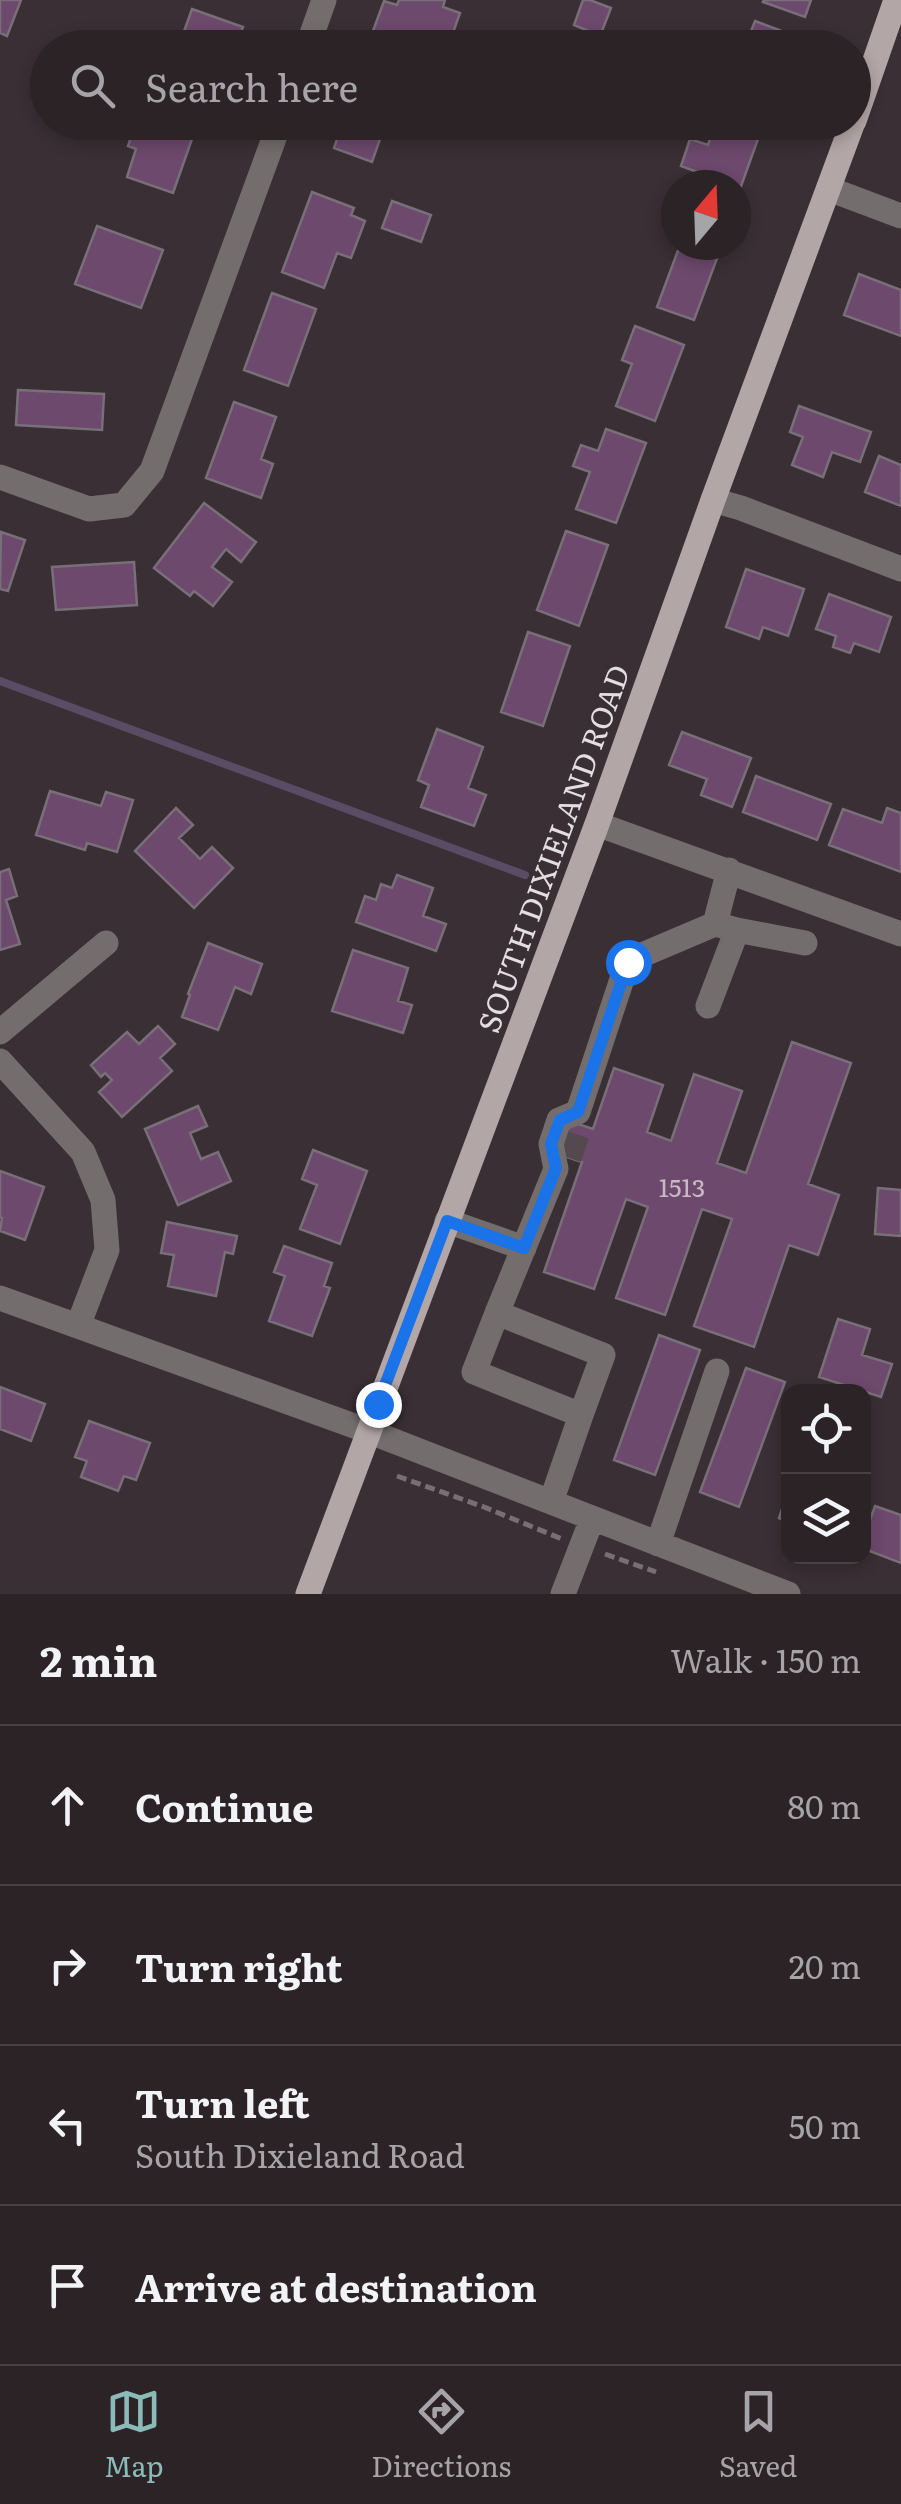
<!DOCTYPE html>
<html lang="en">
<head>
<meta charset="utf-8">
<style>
  body { margin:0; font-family:Literata,serif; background:#342b2f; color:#f1f3f6 }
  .controls { position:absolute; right:30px; bottom:30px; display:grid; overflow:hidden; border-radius:20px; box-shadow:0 5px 15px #0003 }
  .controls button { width:90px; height:90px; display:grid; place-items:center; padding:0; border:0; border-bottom:2px solid #484044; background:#2c2327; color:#f1f3f6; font:50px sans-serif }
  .compass { position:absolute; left:661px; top:170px; width:90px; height:90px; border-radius:50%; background:#2c2327; box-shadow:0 5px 15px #0003; rotate:19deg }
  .stop { position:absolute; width:30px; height:30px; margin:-22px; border:8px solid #1a73e8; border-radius:50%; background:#fff }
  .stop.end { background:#1a73e8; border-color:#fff; box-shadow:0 2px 10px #0008 }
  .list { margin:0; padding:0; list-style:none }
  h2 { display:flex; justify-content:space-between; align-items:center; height:130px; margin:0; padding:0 40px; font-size:42px }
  h2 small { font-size:32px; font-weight:400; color:#a6a4a7 }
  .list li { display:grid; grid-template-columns:65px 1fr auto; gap:30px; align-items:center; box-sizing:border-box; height:160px; padding:0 40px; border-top:2px solid #484044 }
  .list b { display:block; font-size:38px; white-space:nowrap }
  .list p { margin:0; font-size:32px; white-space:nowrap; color:#a6a4a7 }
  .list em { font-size:32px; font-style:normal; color:#a6a4a7 }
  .icon { flex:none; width:55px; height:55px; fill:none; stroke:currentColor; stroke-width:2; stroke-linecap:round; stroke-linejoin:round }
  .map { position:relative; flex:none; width:901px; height:1594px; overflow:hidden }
  .search { position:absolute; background:#2c2327; box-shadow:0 5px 15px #0003; left:30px; right:30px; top:30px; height:110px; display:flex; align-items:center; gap:25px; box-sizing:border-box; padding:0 35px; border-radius:55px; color:#a6a4a7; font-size:38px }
  .sheet { height:770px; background:#2c2327 }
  nav { display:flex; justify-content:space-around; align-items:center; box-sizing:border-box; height:140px; border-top:2px solid #484044; background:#2c2327; font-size:28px; color:#a6a4a7 }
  nav a { display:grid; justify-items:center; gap:5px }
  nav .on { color:#8bbbb9 }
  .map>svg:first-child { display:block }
</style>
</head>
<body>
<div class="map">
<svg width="901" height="1594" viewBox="0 0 901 1594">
  <rect width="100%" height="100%" fill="#3a2f34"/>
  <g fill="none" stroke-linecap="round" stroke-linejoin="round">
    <path stroke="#5b4c66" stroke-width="8" d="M 0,681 L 525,875"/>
  </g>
  <path fill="#6d496d" stroke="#786f78" stroke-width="2.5" d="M 0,0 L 21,0 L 7,36 L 0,33 Z
    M 399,0 L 445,0 L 443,7 L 460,13 L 448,47 L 429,40 L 426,48 L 396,48 L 370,39 L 384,1 L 397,5 Z
    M 583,0 L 590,0 L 611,8 L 600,36 L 574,25 Z
    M 764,0 L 811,0 L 805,17 L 763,2 Z
    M 192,9 L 243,27 L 235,48 L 178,48 Z
    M 755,21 L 798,37 L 795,48 L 733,48 L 737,35 L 748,39 Z
    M 136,122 L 198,122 L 173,193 L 127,177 L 136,149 L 128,146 Z
    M 343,122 L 386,122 L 372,162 L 334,148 Z
    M 715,124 L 758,139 L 740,189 L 736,188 L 736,185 L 696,185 L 700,173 L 681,166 L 690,139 L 708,145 Z
    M 312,192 L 354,208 L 351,215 L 365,221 L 351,258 L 337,253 L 324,288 L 282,272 Z
    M 392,201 L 431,215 L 421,242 L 382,228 Z
    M 97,226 L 163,250 L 141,308 L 75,284 Z
    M 680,245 L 722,245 L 694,320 L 657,307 Z
    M 859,274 L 901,290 L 901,336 L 844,315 Z
    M 272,293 L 316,309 L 288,386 L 244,370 Z
    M 635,326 L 684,345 L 655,421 L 616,406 L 632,364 L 622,360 Z
    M 18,390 L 104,394 L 102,430 L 16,425 Z
    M 234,402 L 276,417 L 261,459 L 273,464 L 261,498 L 206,478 Z
    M 799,406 L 871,432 L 860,462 L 832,452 L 823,477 L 792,465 L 803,437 L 790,432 Z
    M 606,429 L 646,443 L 616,523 L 576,509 L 590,472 L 573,466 L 581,445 L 598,451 Z
    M 879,456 L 901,465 L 901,506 L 865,492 Z
    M 204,503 L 256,542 L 241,562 L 226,549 L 212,567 L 232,582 L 213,606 L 194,591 L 190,596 L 154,568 Z
    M 566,531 L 608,545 L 579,626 L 537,610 Z
    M 1,532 L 25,540 L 8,591 L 0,589 Z
    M 134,562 L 137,605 L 56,610 L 52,567 Z
    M 746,569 L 804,589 L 788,636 L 763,627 L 759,639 L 726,627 Z
    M 829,594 L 891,617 L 879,652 L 854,643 L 850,653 L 833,647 L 836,636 L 816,629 Z
    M 528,632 L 570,646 L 543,726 L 501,712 Z
    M 437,729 L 483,747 L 468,788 L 486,795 L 474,826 L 421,807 L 429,785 L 418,780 Z
    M 682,732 L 751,758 L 732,807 L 701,795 L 707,779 L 669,765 Z
    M 756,776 L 831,804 L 817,840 L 743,812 Z
    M 50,791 L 101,806 L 106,792 L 133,800 L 117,852 L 87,843 L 85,850 L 36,835 Z
    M 176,808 L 193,825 L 179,838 L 200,859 L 212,847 L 233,868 L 194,908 L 135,851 Z
    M 887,808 L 901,813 L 901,872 L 829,845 L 843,809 L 882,823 Z
    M 9,869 L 17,896 L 6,900 L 20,944 L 0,950 L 0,872 Z
    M 397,875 L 433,888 L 423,916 L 446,924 L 436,951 L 356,922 L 365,896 L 376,900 L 381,884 L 392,888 Z
    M 208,943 L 262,964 L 251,994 L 235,987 L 218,1030 L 182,1017 L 190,995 L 188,994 Z
    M 353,950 L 408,968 L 398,1001 L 412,1005 L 403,1033 L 332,1011 Z
    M 158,1026 L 175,1044 L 160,1058 L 172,1071 L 122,1117 L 99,1092 L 112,1080 L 105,1073 L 101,1077 L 91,1065 L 127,1032 L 139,1044 Z
    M 792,1042 L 851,1063 L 808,1184 L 839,1195 L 818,1255 L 789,1245 L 754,1347 L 694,1326 L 732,1219 L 702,1209 L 665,1315 L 616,1298 L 648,1207 L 626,1199 L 594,1289 L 544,1272 L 582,1162 L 558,1154 L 569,1121 L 593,1129 L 614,1068 L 663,1085 L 647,1132 L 671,1141 L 694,1074 L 742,1091 L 717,1163 L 746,1173 Z
    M 198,1106 L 207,1126 L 190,1133 L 201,1159 L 218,1152 L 231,1181 L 178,1205 L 145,1129 Z
    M 313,1150 L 367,1171 L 340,1244 L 300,1229 L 317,1185 L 302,1179 Z
    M 0,1171 L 44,1187 L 25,1240 L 0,1231 L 2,1218 L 0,1217 Z
    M 878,1188 L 901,1190 L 901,1236 L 875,1234 Z
    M 167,1222 L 237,1236 L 233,1254 L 225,1252 L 216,1296 L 168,1286 L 174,1255 L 161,1253 Z
    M 284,1246 L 332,1263 L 324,1286 L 330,1288 L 312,1336 L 269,1321 L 285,1276 L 274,1272 Z
    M 838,1319 L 870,1329 L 862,1355 L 892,1364 L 881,1397 L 819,1377 Z
    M 659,1335 L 700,1350 L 655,1475 L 614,1460 Z
    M 746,1368 L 785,1382 L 739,1507 L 700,1492 Z
    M 0,1387 L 45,1404 L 31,1441 L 0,1429 Z
    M 89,1421 L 150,1443 L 136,1480 L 124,1476 L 118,1491 L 81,1477 L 87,1461 L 75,1457 Z
    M 788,1491 L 788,1522 L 779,1518 Z
    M 875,1506 L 901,1515 L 901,1563 L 864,1549 L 864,1537 Z"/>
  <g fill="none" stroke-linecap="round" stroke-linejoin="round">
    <path stroke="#54494e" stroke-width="25" stroke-dasharray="25 12" stroke-linecap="butt" d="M 569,1158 L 580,1125"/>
    <path stroke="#786e73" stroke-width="5" stroke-dasharray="10 5" stroke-linecap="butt" d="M 397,1476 L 484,1507 L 562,1539
      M 605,1554 L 656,1572"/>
    <path stroke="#736d6d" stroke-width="25" d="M 307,48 L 324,0
      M 829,189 L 901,216
      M 0,477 L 89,509 L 124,505 L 152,471 L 280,122
      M 713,500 L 741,508 L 901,569
      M 597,824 L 901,934
      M 715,924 L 729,870
      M 737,930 L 805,943
      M 0,1032 L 106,943
      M 0,1061 L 83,1152 L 103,1200 L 107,1250 L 78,1326
      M 447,1221 L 524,1248
      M 0,1298 L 368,1431 L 788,1594
      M 497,1313 L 556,1169 L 551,1144 L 559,1120 L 578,1112 L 628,961 L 715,924 L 737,930 L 708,1006
      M 551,1502 L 581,1415 L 474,1372 L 497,1313 L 603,1355 L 581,1415
      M 658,1544 L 717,1371
      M 563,1594 L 592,1519"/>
    <path stroke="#b3a6a7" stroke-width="25" d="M 854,121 L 896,0
      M 308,1594 L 597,824 L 713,500 L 853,122"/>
  </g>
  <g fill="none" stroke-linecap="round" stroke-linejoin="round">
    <path stroke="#1a73e8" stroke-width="12" d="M 378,1404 L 447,1221 L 524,1248 L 556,1168 L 551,1144 L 560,1120 L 578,1112 L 628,962"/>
  </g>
  <g text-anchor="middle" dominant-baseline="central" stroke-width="8" stroke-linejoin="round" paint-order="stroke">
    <g font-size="25" fill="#c7b9c4">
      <text x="682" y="1186">1513</text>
    </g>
    <g font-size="30" fill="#e5dee1" stroke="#3a2f34">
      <text transform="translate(552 848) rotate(-70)">SOUTH DIXIELAND ROAD</text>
    </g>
  </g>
</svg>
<div class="controls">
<button><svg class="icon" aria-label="locate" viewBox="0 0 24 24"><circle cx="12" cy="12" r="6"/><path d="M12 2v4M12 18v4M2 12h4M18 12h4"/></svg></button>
<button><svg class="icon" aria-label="layers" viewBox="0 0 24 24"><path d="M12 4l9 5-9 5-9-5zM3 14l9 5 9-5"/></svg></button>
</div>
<svg class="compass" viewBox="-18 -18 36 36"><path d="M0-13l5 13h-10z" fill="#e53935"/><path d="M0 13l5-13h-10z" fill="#a6a4a7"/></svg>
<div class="stop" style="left:628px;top:962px"></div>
<div class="stop end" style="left:378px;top:1404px"></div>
<div class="search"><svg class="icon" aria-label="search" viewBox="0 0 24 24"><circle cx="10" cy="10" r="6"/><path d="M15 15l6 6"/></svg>Search here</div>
</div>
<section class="sheet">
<h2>2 min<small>Walk · 150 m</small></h2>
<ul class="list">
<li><svg class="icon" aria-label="ahead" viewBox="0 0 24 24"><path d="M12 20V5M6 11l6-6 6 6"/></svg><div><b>Continue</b></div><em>80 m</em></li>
<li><svg class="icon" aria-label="right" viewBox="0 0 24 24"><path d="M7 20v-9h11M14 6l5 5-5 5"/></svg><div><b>Turn right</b></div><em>20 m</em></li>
<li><svg class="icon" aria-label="left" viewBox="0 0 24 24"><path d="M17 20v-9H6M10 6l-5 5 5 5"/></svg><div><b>Turn left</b><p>South Dixieland Road</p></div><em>50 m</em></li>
<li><svg class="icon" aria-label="arrive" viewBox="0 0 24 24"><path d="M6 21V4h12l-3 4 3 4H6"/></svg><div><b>Arrive at destination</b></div></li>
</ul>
</section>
<nav>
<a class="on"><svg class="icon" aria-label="map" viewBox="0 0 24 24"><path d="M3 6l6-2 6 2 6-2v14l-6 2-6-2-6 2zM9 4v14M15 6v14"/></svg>Map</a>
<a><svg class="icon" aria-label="directions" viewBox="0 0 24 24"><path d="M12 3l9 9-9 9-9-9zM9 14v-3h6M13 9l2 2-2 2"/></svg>Directions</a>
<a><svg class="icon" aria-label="saved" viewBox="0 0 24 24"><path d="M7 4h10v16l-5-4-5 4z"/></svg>Saved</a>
</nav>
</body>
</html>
